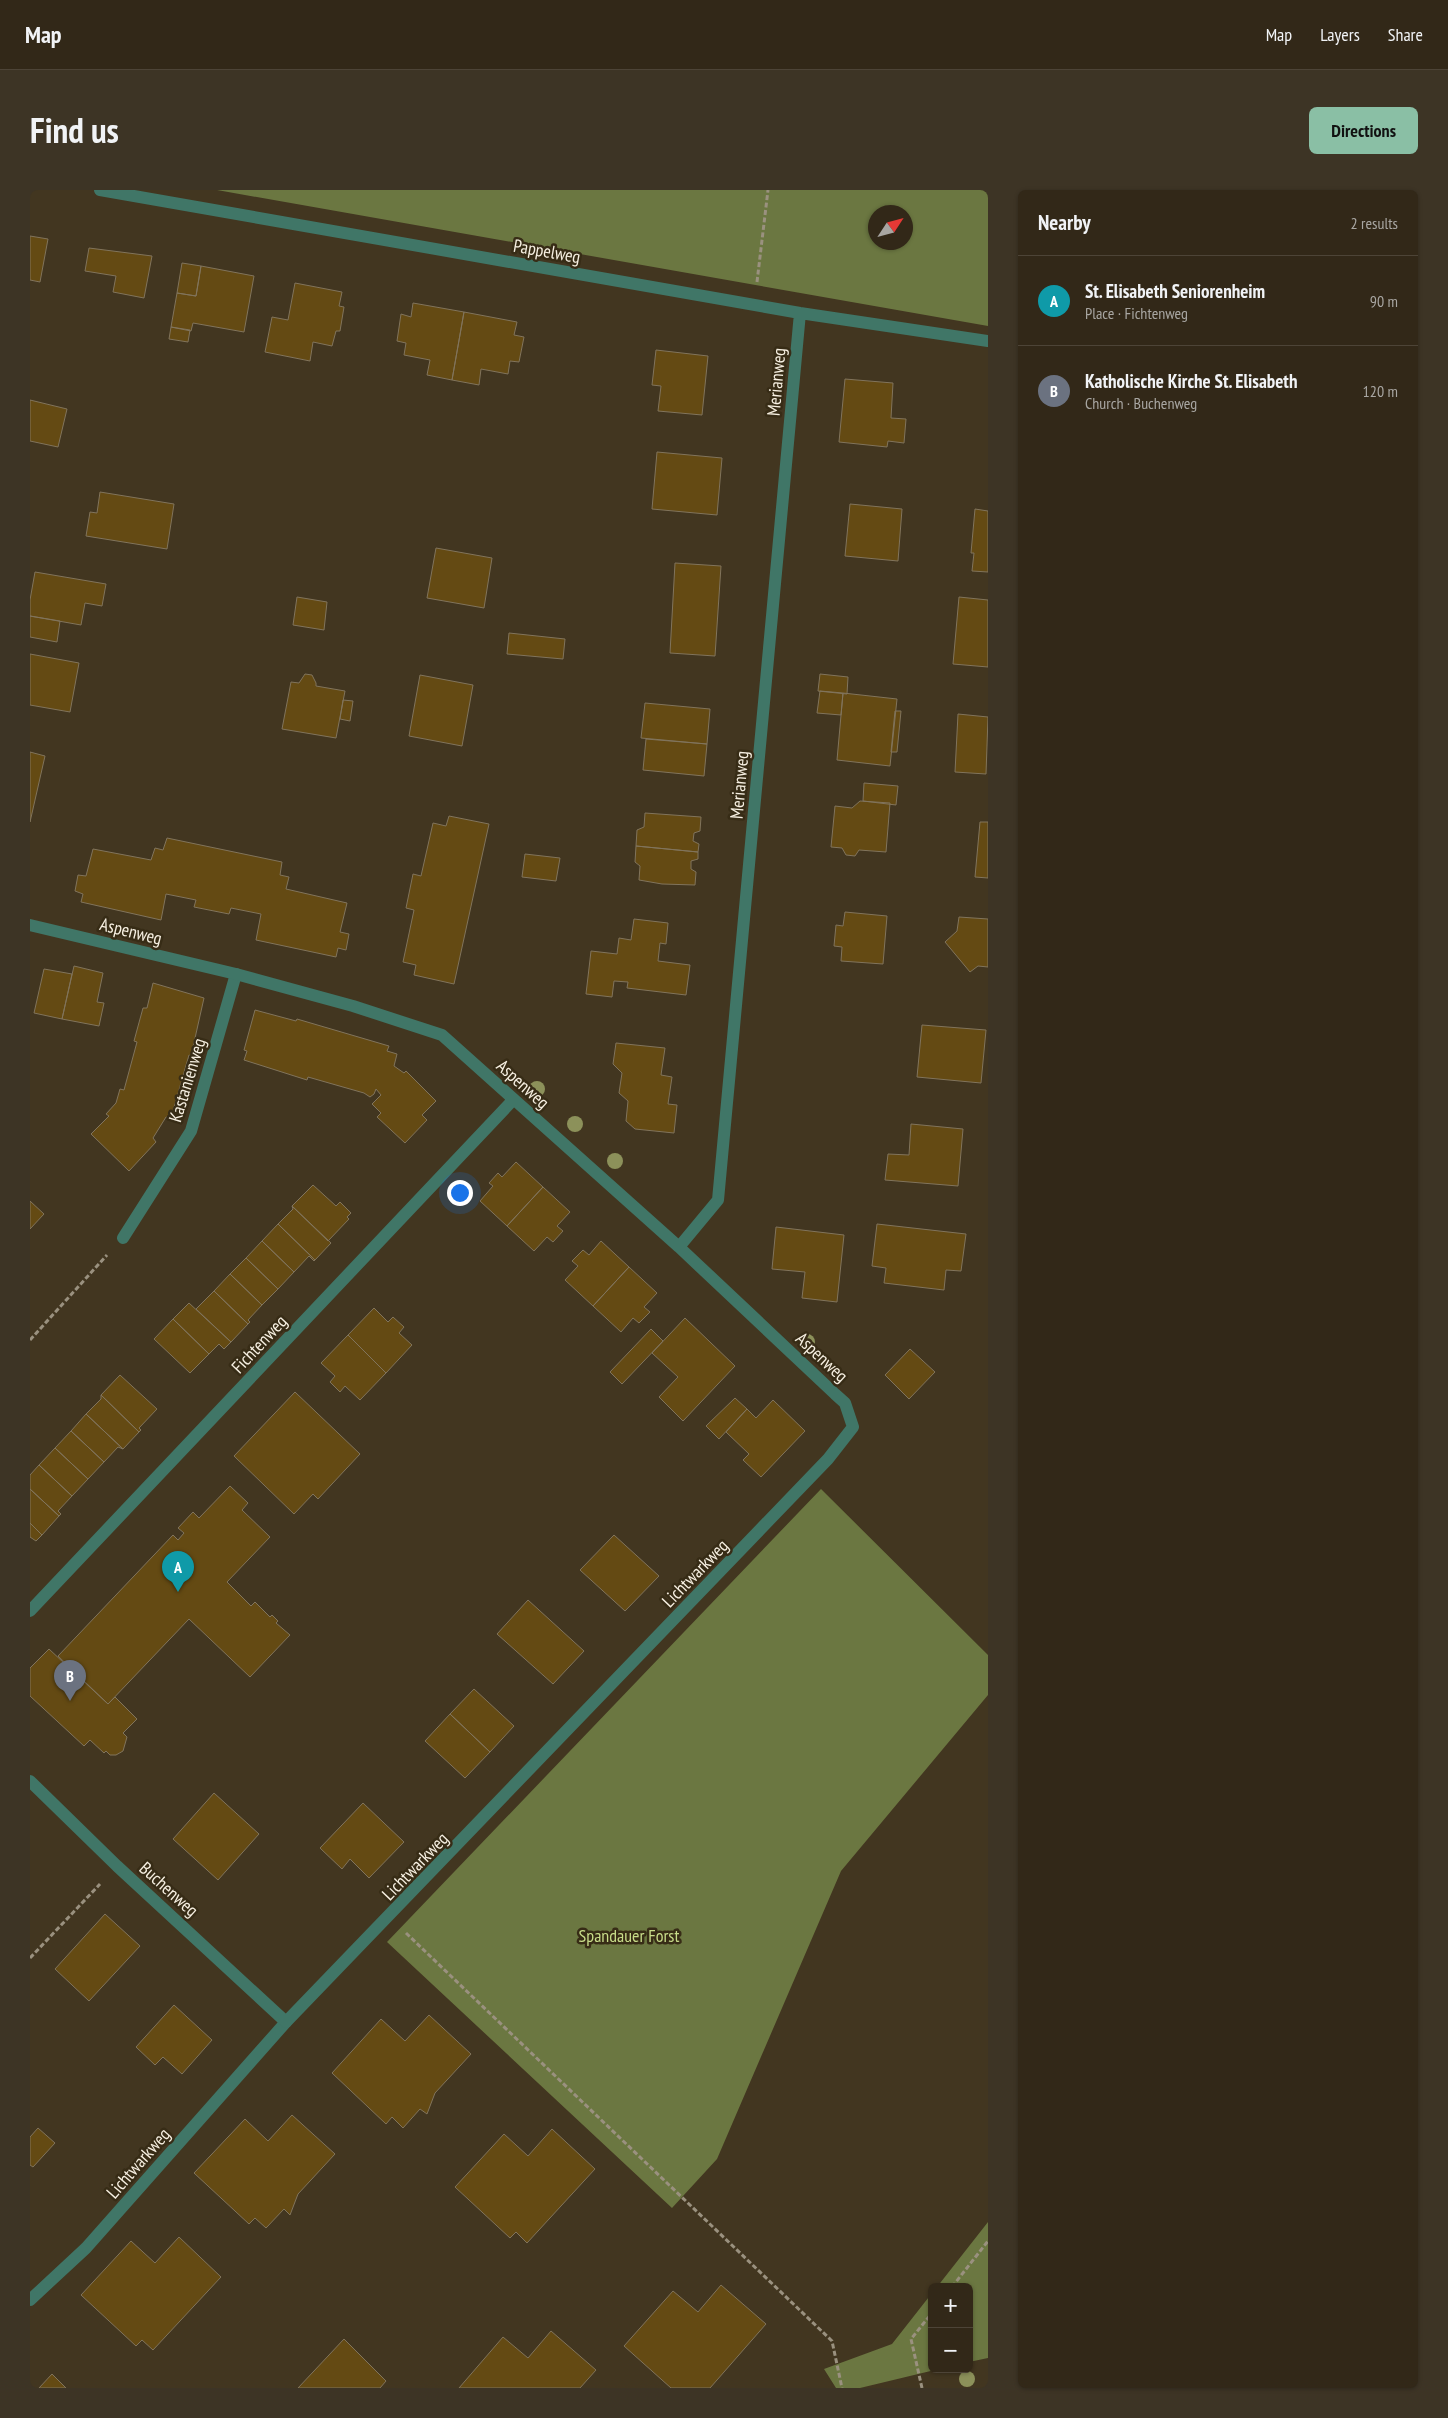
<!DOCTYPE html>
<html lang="en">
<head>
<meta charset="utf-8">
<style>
  body { margin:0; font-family:"PT Sans Narrow",sans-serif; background:#3d3425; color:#f1f3f6 }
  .controls { position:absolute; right:15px; bottom:15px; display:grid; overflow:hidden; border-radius:8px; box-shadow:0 1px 4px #0004 }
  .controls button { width:45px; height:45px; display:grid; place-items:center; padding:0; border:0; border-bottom:1px solid #4d4437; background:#322818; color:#f1f3f6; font:25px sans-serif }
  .compass { position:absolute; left:838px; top:15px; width:45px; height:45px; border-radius:50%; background:#322818; box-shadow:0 1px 4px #0004; rotate:54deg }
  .you { position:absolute; left:429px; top:1002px; width:18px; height:18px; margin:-12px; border:4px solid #fff; border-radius:50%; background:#1a73e8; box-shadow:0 0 0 8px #1a73e833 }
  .badge { display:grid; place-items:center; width:32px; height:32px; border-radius:50%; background:#8abfa5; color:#fff; font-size:16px; font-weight:700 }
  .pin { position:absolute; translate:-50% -41px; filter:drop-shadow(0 1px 2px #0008) }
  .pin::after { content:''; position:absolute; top:26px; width:18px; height:15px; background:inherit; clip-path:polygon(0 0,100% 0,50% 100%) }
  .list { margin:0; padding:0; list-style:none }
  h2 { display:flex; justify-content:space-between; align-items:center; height:65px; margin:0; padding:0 20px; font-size:21px }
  h2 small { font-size:16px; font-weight:400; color:#a8a6a2 }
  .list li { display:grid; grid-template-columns:32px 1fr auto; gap:15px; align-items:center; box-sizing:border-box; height:90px; padding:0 20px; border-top:1px solid #4d4437 }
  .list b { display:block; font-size:19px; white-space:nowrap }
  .list p { margin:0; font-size:16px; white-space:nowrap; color:#a8a6a2 }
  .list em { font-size:16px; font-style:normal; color:#a8a6a2 }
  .map { position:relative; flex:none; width:958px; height:2198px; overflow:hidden; border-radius:8px }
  header { display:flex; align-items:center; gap:30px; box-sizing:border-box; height:70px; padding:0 25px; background:#322818; border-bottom:1px solid #4d4437 }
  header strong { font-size:24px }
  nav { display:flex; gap:28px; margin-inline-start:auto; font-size:18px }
  .intro { display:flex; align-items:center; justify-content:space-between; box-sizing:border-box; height:120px; padding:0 30px }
  h1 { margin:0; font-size:35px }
  .button { padding:12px 22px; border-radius:8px; background:#8abfa5; color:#111; font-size:18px; font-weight:700 }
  main { display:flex; gap:30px; padding:0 30px }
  aside { flex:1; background:#322818; border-radius:8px; box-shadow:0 1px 4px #0004 }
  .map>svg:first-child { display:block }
</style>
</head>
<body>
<header>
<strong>Map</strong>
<nav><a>Map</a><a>Layers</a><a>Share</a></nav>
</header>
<div class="intro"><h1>Find us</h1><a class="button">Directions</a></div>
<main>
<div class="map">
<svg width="958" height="2198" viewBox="0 0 958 2198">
  <rect width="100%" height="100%" fill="#423620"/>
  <path fill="#6b7741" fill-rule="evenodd" d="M 187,0 L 958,0 L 958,136 ZM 876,22 L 876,52 L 846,52 L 846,22 Z
    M 791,1299 L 958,1465 L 958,1505 L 811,1681 L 687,1969 L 642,2018 L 357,1752 Z
    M 958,2032 L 958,2168 L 939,2172 L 939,2097 L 907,2097 Z
    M 902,2103 L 902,2179 L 909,2179 L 830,2198 L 806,2198 L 794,2179 L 862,2154 Z"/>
  <path fill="#644a13" stroke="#81745c" d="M 0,46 L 18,49 L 10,92 L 0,90 Z
    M 59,58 L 122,66 L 114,108 L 83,102 L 86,86 L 55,81 Z
    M 152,73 L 171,76 L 166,106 L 147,103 Z
    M 171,76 L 224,86 L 214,142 L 163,133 L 161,141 L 141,137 L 147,103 L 166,106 Z
    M 265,93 L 312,102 L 309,116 L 314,117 L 310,141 L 306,141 L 302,156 L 283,152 L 280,171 L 235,162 L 242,127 L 258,130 Z
    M 383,113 L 434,122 L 422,190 L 397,185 L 400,170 L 374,165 L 376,153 L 367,151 L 371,124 L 381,127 Z
    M 434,122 L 487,132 L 484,145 L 494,147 L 489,172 L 480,171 L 478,184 L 451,179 L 449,195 L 422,190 Z
    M 141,137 L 160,140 L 158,152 L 139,149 Z
    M 626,160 L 678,166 L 672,225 L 628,221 L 631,196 L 622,195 Z
    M 815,189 L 863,193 L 861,228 L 876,229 L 874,253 L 858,251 L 857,257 L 809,252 Z
    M 0,210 L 37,219 L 28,257 L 0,251 Z
    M 627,262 L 692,268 L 687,325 L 622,319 Z
    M 70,302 L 144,314 L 137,359 L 56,346 L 60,322 L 67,323 Z
    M 820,314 L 872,319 L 868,371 L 815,366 Z
    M 945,319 L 958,321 L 958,382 L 942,381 L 944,363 L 941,363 Z
    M 406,358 L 462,368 L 454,418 L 397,408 Z
    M 645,373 L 691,376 L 685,466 L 640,463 Z
    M 5,382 L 76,394 L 72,416 L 55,413 L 51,435 L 0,426 L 0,410 Z
    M 267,407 L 297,412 L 294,440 L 263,435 Z
    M 929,407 L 958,410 L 958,477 L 923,474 Z
    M 0,426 L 30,431 L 27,452 L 0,447 Z
    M 479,443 L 535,449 L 533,469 L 477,464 Z
    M 0,464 L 49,473 L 40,522 L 0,515 Z
    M 275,484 L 282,485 L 286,493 L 286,496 L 315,501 L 306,548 L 252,539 L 261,492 L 269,493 Z
    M 790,484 L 818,487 L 817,504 L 788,501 Z
    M 390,485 L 443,495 L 432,556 L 379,546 Z
    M 790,501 L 813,503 L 811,525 L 787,523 Z
    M 813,503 L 867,509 L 860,576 L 807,570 Z
    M 313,510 L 323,511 L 320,531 L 310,529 Z
    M 615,513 L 680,519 L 677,554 L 611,548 Z
    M 865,521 L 871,521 L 867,562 L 861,562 Z
    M 928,524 L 958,527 L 956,584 L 925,582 Z
    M 616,549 L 677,554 L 674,586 L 613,580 Z
    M 0,562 L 15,566 L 0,632 Z
    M 834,593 L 868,596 L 866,615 L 833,611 Z
    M 830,611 L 860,613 L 856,662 L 829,660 L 825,666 L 816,665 L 812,658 L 801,657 L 805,616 L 822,618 Z
    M 615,623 L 671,627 L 670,641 L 664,643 L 663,651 L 669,654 L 668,662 L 606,656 L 607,640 L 614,637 Z
    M 419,626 L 459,634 L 424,794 L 384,785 L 386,775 L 373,772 L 384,720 L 376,718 L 383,684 L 391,686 L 403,633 L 416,636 Z
    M 950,632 L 958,632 L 958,688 L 945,687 Z
    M 137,648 L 252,672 L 250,685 L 259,687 L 256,699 L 317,713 L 310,742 L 319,744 L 316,760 L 308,758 L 306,767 L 226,750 L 231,724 L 201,718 L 199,724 L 164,717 L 166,710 L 136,704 L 131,730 L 51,712 L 53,704 L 45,701 L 48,685 L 56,686 L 63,659 L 121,670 L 125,658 L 133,660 Z
    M 606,656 L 668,662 L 668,669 L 661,671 L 661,679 L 666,682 L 665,695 L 632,694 L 609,690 L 610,676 L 605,672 Z
    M 495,664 L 530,668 L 526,691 L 492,687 Z
    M 815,722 L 857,726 L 853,774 L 811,771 L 812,757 L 804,756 L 806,735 L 813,736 Z
    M 929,727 L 958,729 L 958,777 L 948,776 L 940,782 L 915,752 L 927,741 Z
    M 604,729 L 638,733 L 636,754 L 630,753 L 628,771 L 660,775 L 656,805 L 597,798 L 598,792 L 584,791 L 582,807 L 556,804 L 561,761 L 587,764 L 589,748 L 601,750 Z
    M 44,776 L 73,783 L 67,812 L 74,813 L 69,836 L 32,829 Z
    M 14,779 L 42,784 L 32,829 L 4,823 Z
    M 123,793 L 174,808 L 161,866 L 159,865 L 141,928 L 136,927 L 123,948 L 126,952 L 99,981 L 61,944 L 79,926 L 76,924 L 86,913 L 90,899 L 94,900 L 107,852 L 104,851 L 113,818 L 117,818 Z
    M 225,820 L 266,831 L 267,829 L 359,856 L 357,861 L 367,864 L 364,876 L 374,883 L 376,881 L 406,911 L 392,925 L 397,930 L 375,953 L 347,927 L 351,923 L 342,914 L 351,905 L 346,899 L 344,904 L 340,907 L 334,903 L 278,887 L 277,890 L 214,870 L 217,861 L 214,860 Z
    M 892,835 L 956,840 L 951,893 L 887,887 Z
    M 586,853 L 635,858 L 631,885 L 642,887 L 638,914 L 647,915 L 644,943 L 605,939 L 596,931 L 598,911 L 589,903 L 592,883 L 583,874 Z
    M 881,934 L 933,939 L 928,996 L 855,990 L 858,964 L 879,965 Z
    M 486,972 L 513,997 L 477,1036 L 450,1011 L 463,996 L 459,993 L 468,983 L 472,987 Z
    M 283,995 L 306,1016 L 310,1012 L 321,1023 L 317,1027 L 319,1029 L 298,1051 L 262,1016 Z
    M 513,997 L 540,1022 L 527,1036 L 533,1041 L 523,1052 L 517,1047 L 504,1061 L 477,1036 Z
    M 0,1011 L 14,1024 L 0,1039 Z
    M 262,1016 L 301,1053 L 285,1070 L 248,1034 L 263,1019 Z
    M 248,1034 L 285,1070 L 284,1071 L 279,1066 L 264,1082 L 232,1051 Z
    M 847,1034 L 936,1044 L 931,1081 L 916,1080 L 914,1100 L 854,1093 L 856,1078 L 842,1076 Z
    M 746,1037 L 814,1045 L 807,1112 L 772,1108 L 775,1082 L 742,1079 Z
    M 232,1051 L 264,1082 L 248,1099 L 216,1068 Z
    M 571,1051 L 599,1077 L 563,1116 L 535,1090 L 548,1076 L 542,1071 L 553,1060 L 559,1065 Z
    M 216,1068 L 248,1099 L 232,1115 L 200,1084 Z
    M 599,1077 L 627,1103 L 614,1117 L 620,1122 L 609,1133 L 603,1128 L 591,1142 L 563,1116 Z
    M 200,1084 L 232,1115 L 218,1130 L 220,1132 L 218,1134 L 184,1101 Z
    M 184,1101 L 218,1134 L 201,1152 L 166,1119 Z
    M 159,1113 L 201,1152 L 194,1159 L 189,1154 L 179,1164 L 143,1129 Z
    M 344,1118 L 358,1132 L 363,1127 L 374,1137 L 369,1143 L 382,1155 L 356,1183 L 318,1145 Z
    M 655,1128 L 705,1176 L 653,1231 L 629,1207 L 648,1187 L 622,1163 Z
    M 143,1129 L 179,1164 L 160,1183 L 124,1149 Z
    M 621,1139 L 633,1151 L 592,1194 L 580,1182 Z
    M 318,1145 L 356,1183 L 330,1210 L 315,1196 L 310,1202 L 300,1192 L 305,1186 L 291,1173 Z
    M 880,1159 L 905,1182 L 879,1209 L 855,1185 Z
    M 90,1185 L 127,1219 L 109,1238 L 111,1240 L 109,1242 L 71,1205 Z
    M 265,1202 L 330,1264 L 288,1309 L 283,1304 L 264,1324 L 204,1266 Z
    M 71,1205 L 109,1242 L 93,1259 L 56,1224 L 71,1209 Z
    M 705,1208 L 717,1219 L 689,1249 L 676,1236 Z
    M 743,1210 L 775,1241 L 731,1287 L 713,1270 L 719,1264 L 696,1242 L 717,1219 L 726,1228 Z
    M 56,1224 L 93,1259 L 88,1257 L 74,1272 L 41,1241 Z
    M 41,1241 L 74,1272 L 58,1289 L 25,1258 Z
    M 25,1258 L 58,1289 L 42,1306 L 9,1275 Z
    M 9,1275 L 42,1306 L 28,1321 L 31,1324 L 29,1326 L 0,1299 L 0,1285 Z
    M 200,1296 L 218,1313 L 212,1320 L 240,1347 L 197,1392 L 221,1416 L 225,1412 L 240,1427 L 242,1425 L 248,1431 L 246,1433 L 260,1445 L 220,1487 L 159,1429 L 78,1514 L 28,1466 L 143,1345 L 148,1350 L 154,1343 L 148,1338 L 163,1322 L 169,1328 Z
    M 0,1299 L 29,1326 L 12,1345 L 0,1333 Z
    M 0,1333 L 12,1345 L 6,1351 L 0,1347 Z
    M 584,1345 L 629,1386 L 595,1421 L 550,1380 Z
    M 498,1410 L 554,1461 L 523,1494 L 467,1444 Z
    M 19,1459 L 78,1514 L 85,1507 L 107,1529 L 93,1543 L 97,1547 L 93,1561 L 86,1565 L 80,1565 L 76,1561 L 74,1563 L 60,1550 L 54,1556 L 0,1506 L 0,1478 Z
    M 444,1499 L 484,1536 L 460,1562 L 420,1524 Z
    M 420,1524 L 460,1562 L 435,1588 L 395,1551 Z
    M 184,1603 L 229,1644 L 188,1690 L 143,1649 Z
    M 333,1613 L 374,1652 L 339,1688 L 320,1669 L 312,1679 L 290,1658 Z
    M 75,1724 L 110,1756 L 59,1811 L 25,1779 Z
    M 144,1815 L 182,1850 L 152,1884 L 133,1867 L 125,1875 L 106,1857 Z
    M 399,1825 L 441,1864 L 405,1903 L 397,1924 L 390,1919 L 373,1938 L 362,1927 L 356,1934 L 302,1883 L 351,1829 L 375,1851 Z
    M 262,1925 L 305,1964 L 268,2004 L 260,2025 L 254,2019 L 236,2038 L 225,2028 L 219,2034 L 164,1983 L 215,1929 L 238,1951 Z
    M 8,1938 L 25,1953 L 3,1977 L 0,1975 L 0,1947 Z
    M 522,1939 L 565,1979 L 497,2053 L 486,2042 L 480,2048 L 425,1997 L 474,1944 L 498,1966 Z
    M 149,2047 L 191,2087 L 123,2160 L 112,2150 L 106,2156 L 51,2105 L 101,2051 L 125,2073 Z
    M 691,2095 L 736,2134 L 680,2198 L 641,2198 L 594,2156 L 643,2101 L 668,2122 Z
    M 521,2141 L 566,2180 L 550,2198 L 429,2198 L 473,2147 L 498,2168 Z
    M 314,2149 L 356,2191 L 350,2198 L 268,2198 Z
    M 22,2184 L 36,2198 L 9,2198 Z"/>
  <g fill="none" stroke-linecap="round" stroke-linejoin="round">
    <path stroke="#9a917f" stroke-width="3" stroke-dasharray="5 2.5" stroke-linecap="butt" d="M 727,92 L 738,0
      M 0,1150 L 77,1065
      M 376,1743 L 802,2151 L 812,2198
      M 0,1768 L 70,1694
      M 922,2097 L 958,2051
      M 892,2198 L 881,2149 L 902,2123"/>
    <path stroke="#407667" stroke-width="12" d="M 93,1048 L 161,941 L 206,784
      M 0,2110 L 56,2058 L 256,1832"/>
    <path stroke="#407667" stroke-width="12" d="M 70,0 L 770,123 L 958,151
      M 0,735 L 206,784 L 323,816 L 412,845 L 649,1057 L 805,1204 L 815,1213 L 823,1237 L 798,1269 L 256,1832 L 87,1676 L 0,1591
      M 649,1057 L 688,1010 L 770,123
      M 0,1421 L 483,910"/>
  </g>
  <g fill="#8c915a">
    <circle cx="507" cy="899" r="8"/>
    <circle cx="545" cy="934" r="8"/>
    <circle cx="585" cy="971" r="8"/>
    <circle cx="777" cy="1152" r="8"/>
    <circle cx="937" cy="2189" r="8"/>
  </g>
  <g text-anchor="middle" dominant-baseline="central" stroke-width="5" stroke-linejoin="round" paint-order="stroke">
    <g font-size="18" fill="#f7f0e2" stroke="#372c16">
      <text transform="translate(517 61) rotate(10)">Pappelweg</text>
      <text transform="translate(746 192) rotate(-85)">Merianweg</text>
      <text transform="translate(709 595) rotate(-85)">Merianweg</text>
      <text transform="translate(101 741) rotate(14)">Aspenweg</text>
      <text transform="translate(157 890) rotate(-73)">Kastanienweg</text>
      <text transform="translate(493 894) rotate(42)">Aspenweg</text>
      <text transform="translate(229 1154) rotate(-47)">Fichtenweg</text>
      <text transform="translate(792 1167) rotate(43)">Aspenweg</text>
      <text transform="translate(665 1383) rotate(-46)">Lichtwarkweg</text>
      <text transform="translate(385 1676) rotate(-46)">Lichtwarkweg</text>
      <text transform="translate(139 1699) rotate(42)">Buchenweg</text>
      <text transform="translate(108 1973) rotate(-49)">Lichtwarkweg</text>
    </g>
    <g font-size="18" fill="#c8dc89" stroke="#372c16">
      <text x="599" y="1745">Spandauer Forst</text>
    </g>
  </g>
</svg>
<div class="controls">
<button>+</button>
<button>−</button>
</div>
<svg class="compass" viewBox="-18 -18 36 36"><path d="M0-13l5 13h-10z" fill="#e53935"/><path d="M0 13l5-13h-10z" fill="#a8a6a2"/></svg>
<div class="you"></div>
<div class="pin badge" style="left:148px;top:1402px;background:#0f9aa8">A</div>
<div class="pin badge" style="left:40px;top:1511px;background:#6b7280">B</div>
</div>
<aside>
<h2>Nearby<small>2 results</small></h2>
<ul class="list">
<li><span class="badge" style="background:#0f9aa8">A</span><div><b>St. Elisabeth Seniorenheim</b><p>Place · Fichtenweg</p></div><em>90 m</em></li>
<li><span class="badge" style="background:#6b7280">B</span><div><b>Katholische Kirche St. Elisabeth</b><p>Church · Buchenweg</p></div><em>120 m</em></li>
</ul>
</aside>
</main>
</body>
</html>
